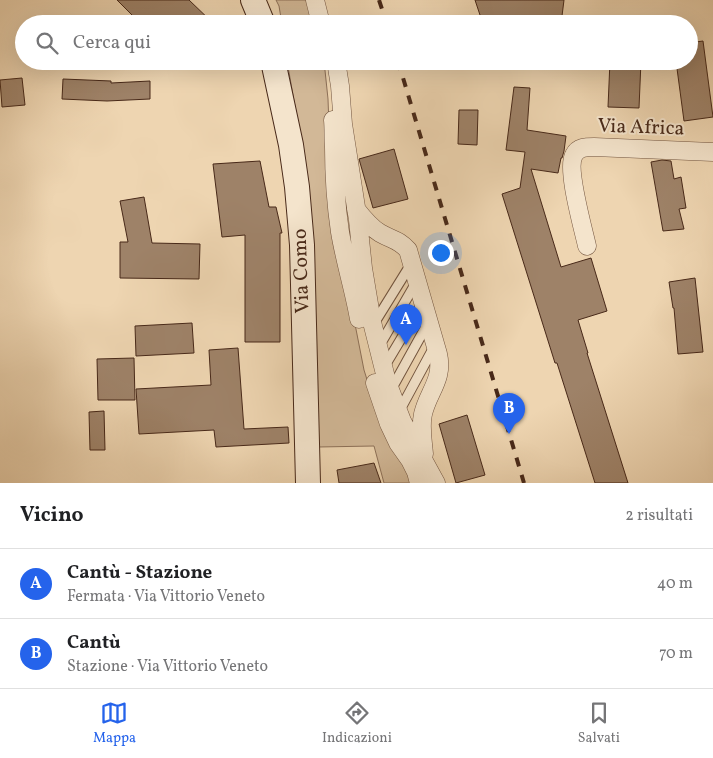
<!DOCTYPE html>
<html lang="it">
<head>
<meta charset="utf-8">
<style>
  body { margin:0; font-family:Vollkorn,serif; background:#f6f6f6; color:#202124 }
  .you { position:absolute; left:440px; top:252px; width:18px; height:18px; margin:-12px; border:4px solid #fff; border-radius:50%; background:#1a73e8; box-shadow:0 0 0 8px #1a73e833 }
  .badge { display:grid; place-items:center; width:32px; height:32px; border-radius:50%; background:#2563eb; color:#fff; font-size:16px; font-weight:700 }
  .pin { position:absolute; translate:-50% -41px; filter:drop-shadow(0 1px 2px #0008) }
  .pin::after { content:''; position:absolute; top:26px; width:18px; height:15px; background:inherit; clip-path:polygon(0 0,100% 0,50% 100%) }
  .list { margin:0; padding:0; list-style:none }
  h2 { display:flex; justify-content:space-between; align-items:center; height:65px; margin:0; padding:0 20px; font-size:21px }
  h2 small { font-size:16px; font-weight:400; color:#757577 }
  .list li { display:grid; grid-template-columns:32px 1fr auto; gap:15px; align-items:center; box-sizing:border-box; height:70px; padding:0 20px; border-top:1px solid #e0e0e0 }
  .list b { display:block; font-size:19px; white-space:nowrap }
  .list p { margin:0; font-size:16px; white-space:nowrap; color:#757577 }
  .list em { font-size:16px; font-style:normal; color:#757577 }
  .icon { flex:none; width:28px; height:28px; fill:none; stroke:currentColor; stroke-width:2; stroke-linecap:round; stroke-linejoin:round }
  .map { position:relative; flex:none; width:713px; height:483px; overflow:hidden }
  .search { position:absolute; background:#fff; box-shadow:0 5px 20px #0002; left:15px; right:15px; top:15px; height:55px; display:flex; align-items:center; gap:12px; box-sizing:border-box; padding:0 18px; border-radius:28px; color:#757577; font-size:19px }
  .sheet { height:205px; background:#fff }
  nav { display:flex; justify-content:space-around; align-items:center; box-sizing:border-box; height:70px; border-top:1px solid #e0e0e0; background:#fff; font-size:14px; color:#757577 }
  nav a { display:grid; justify-items:center; gap:2px }
  nav .on { color:#2563eb }
  .map>svg:first-child { display:block }
</style>
</head>
<body>
<div class="map">
<svg width="713" height="483" viewBox="0 0 713 483">
  <rect width="100%" height="100%" fill="#eed5b1"/>
  <filter id="stains"><feTurbulence type="fractalNoise" baseFrequency=".004" numOctaves="4"/><feColorMatrix values="0 0 0 0 .2 0 0 0 0 .09 0 0 0 0 .02 0 0 0 .5 -.17"/></filter>
  <radialGradient id="worn" r=".72"><stop offset=".6" stop-color="#630" stop-opacity="0"/><stop offset="1" stop-color="#630" stop-opacity=".3"/></radialGradient>
  <path fill="#d2b897" stroke="#8d7058" d="M 276,0 L 311,0 L 318,24 L 282,24 L 279,6 Z
    M 287,61 L 324,61 L 328,99 L 329,126 L 353,314 L 364,370 L 369,386 L 413,483 L 384,483 L 374,446 L 318,447 L 296,112 Z"/>
  <path fill="#9e8268" stroke="#482919" d="M 117,0 L 189,0 L 214,24 L 141,24 Z
    M 475,0 L 564,0 L 561,24 L 520,24 L 481,18 Z
    M 703,41 L 713,117 L 684,121 L 676,61 L 689,61 L 689,43 Z
    M 610,61 L 641,61 L 639,108 L 608,107 Z
    M 22,78 L 25,105 L 2,107 L 0,80 Z
    M 63,79 L 111,81 L 111,83 L 150,81 L 150,99 L 107,101 L 62,99 Z
    M 514,87 L 530,88 L 527,130 L 566,136 L 564,151 L 562,158 L 561,158 L 558,173 L 531,169 L 561,267 L 591,258 L 607,311 L 578,320 L 588,353 L 587,353 L 628,483 L 595,483 L 557,363 L 555,363 L 502,194 L 520,188 L 525,152 L 506,150 Z
    M 459,110 L 478,110 L 477,145 L 458,144 Z
    M 394,149 L 408,199 L 373,208 L 359,159 Z
    M 662,160 L 671,161 L 674,179 L 681,177 L 686,208 L 679,209 L 684,229 L 663,231 L 651,162 Z
    M 260,161 L 269,207 L 276,207 L 282,233 L 280,233 L 280,342 L 245,342 L 245,235 L 222,237 L 213,164 Z
    M 144,197 L 152,243 L 200,244 L 199,279 L 120,278 L 120,242 L 128,242 L 120,201 Z
    M 695,278 L 703,352 L 678,354 L 674,308 L 673,308 L 669,282 Z
    M 192,323 L 194,353 L 136,356 L 135,326 Z
    M 238,348 L 244,429 L 288,427 L 289,443 L 216,447 L 214,430 L 139,434 L 136,389 L 211,385 L 209,350 Z
    M 134,358 L 135,400 L 98,400 L 97,359 Z
    M 104,411 L 105,450 L 90,450 L 89,412 Z
    M 467,415 L 485,475 L 456,483 L 439,424 Z
    M 374,463 L 381,483 L 339,483 L 337,470 Z"/>
  <g fill="none" stroke-linecap="round" stroke-linejoin="round">
    <g stroke="#72543f" stroke-width="11">
      <path id="lane" d="M 376,323 L 375,322 L 411,264
        M 381,343 L 417,281
        M 386,364 L 423,302
        M 392,388 L 428,323
        M 401,408 L 435,345"/>
    </g>
    <g stroke="#72543f" stroke-width="19">
      <path id="street" d="M 315,0 L 321,24
        M 336,61 L 340,86 L 343,124 L 358,220 L 363,268 L 372,322 L 387,382 L 402,421 L 436,483
        M 333,120 C 334,129 333,138 334,147 C 334,176 336,205 340,232 C 345,262 354,290 359,319
        M 356,209 C 363,218 370,227 380,233 C 392,240 398,239 408,250 L 438,354 C 444,379 428,392 423,414 C 420,427 423,441 424,454
        M 587,246 C 583,228 566,168 574,155 C 578,147 586,147 594,147 L 713,152
        M 375,383 L 389,424 L 398,443 L 410,460 L 416,472 L 419,483"/>
    </g>
    <g stroke="#482919" stroke-width="26">
      <path id="secondary" d="M 253,0 L 263,24
        M 273,61 L 291,145 L 297,187 L 302,245 L 308,483"/>
    </g>
    <use href="#lane" stroke="#f4e4cc" stroke-width="9"/>
    <use href="#street" stroke="#f4e4cc" stroke-width="18"/>
    <use href="#secondary" stroke="#f4e4cc" stroke-width="24"/>
    <path stroke="#482919" stroke-width="4" stroke-dasharray="9 9" stroke-linecap="butt" d="M 379,0 L 387,24
      M 398,61 L 524,483"/>
  </g>
  <g text-anchor="middle" dominant-baseline="central" stroke-width="4" stroke-linejoin="round" paint-order="stroke">
    <g font-size="20" fill="#482919" stroke="#f4e4cc">
      <text transform="translate(641 128) rotate(2)">Via Africa</text>
      <text transform="translate(302 271) rotate(-92)">Via Como</text>
    </g>
  </g>
  <rect width="100%" height="100%" filter="url(#stains)"/>
  <rect width="100%" height="100%" fill="url(#worn)"/>
</svg>
<div class="you"></div>
<div class="pin badge" style="left:406px;top:345px">A</div>
<div class="pin badge" style="left:509px;top:434px">B</div>
<div class="search"><svg class="icon" aria-label="search" viewBox="0 0 24 24"><circle cx="10" cy="10" r="6"/><path d="M15 15l6 6"/></svg>Cerca qui</div>
</div>
<section class="sheet">
<h2>Vicino<small>2 risultati</small></h2>
<ul class="list">
<li><span class="badge">A</span><div><b>Cantù - Stazione</b><p>Fermata · Via Vittorio Veneto</p></div><em>40 m</em></li>
<li><span class="badge">B</span><div><b>Cantù</b><p>Stazione · Via Vittorio Veneto</p></div><em>70 m</em></li>
</ul>
</section>
<nav>
<a class="on"><svg class="icon" aria-label="map" viewBox="0 0 24 24"><path d="M3 6l6-2 6 2 6-2v14l-6 2-6-2-6 2zM9 4v14M15 6v14"/></svg>Mappa</a>
<a><svg class="icon" aria-label="directions" viewBox="0 0 24 24"><path d="M12 3l9 9-9 9-9-9zM9 14v-3h6M13 9l2 2-2 2"/></svg>Indicazioni</a>
<a><svg class="icon" aria-label="saved" viewBox="0 0 24 24"><path d="M7 4h10v16l-5-4-5 4z"/></svg>Salvati</a>
</nav>
</body>
</html>
